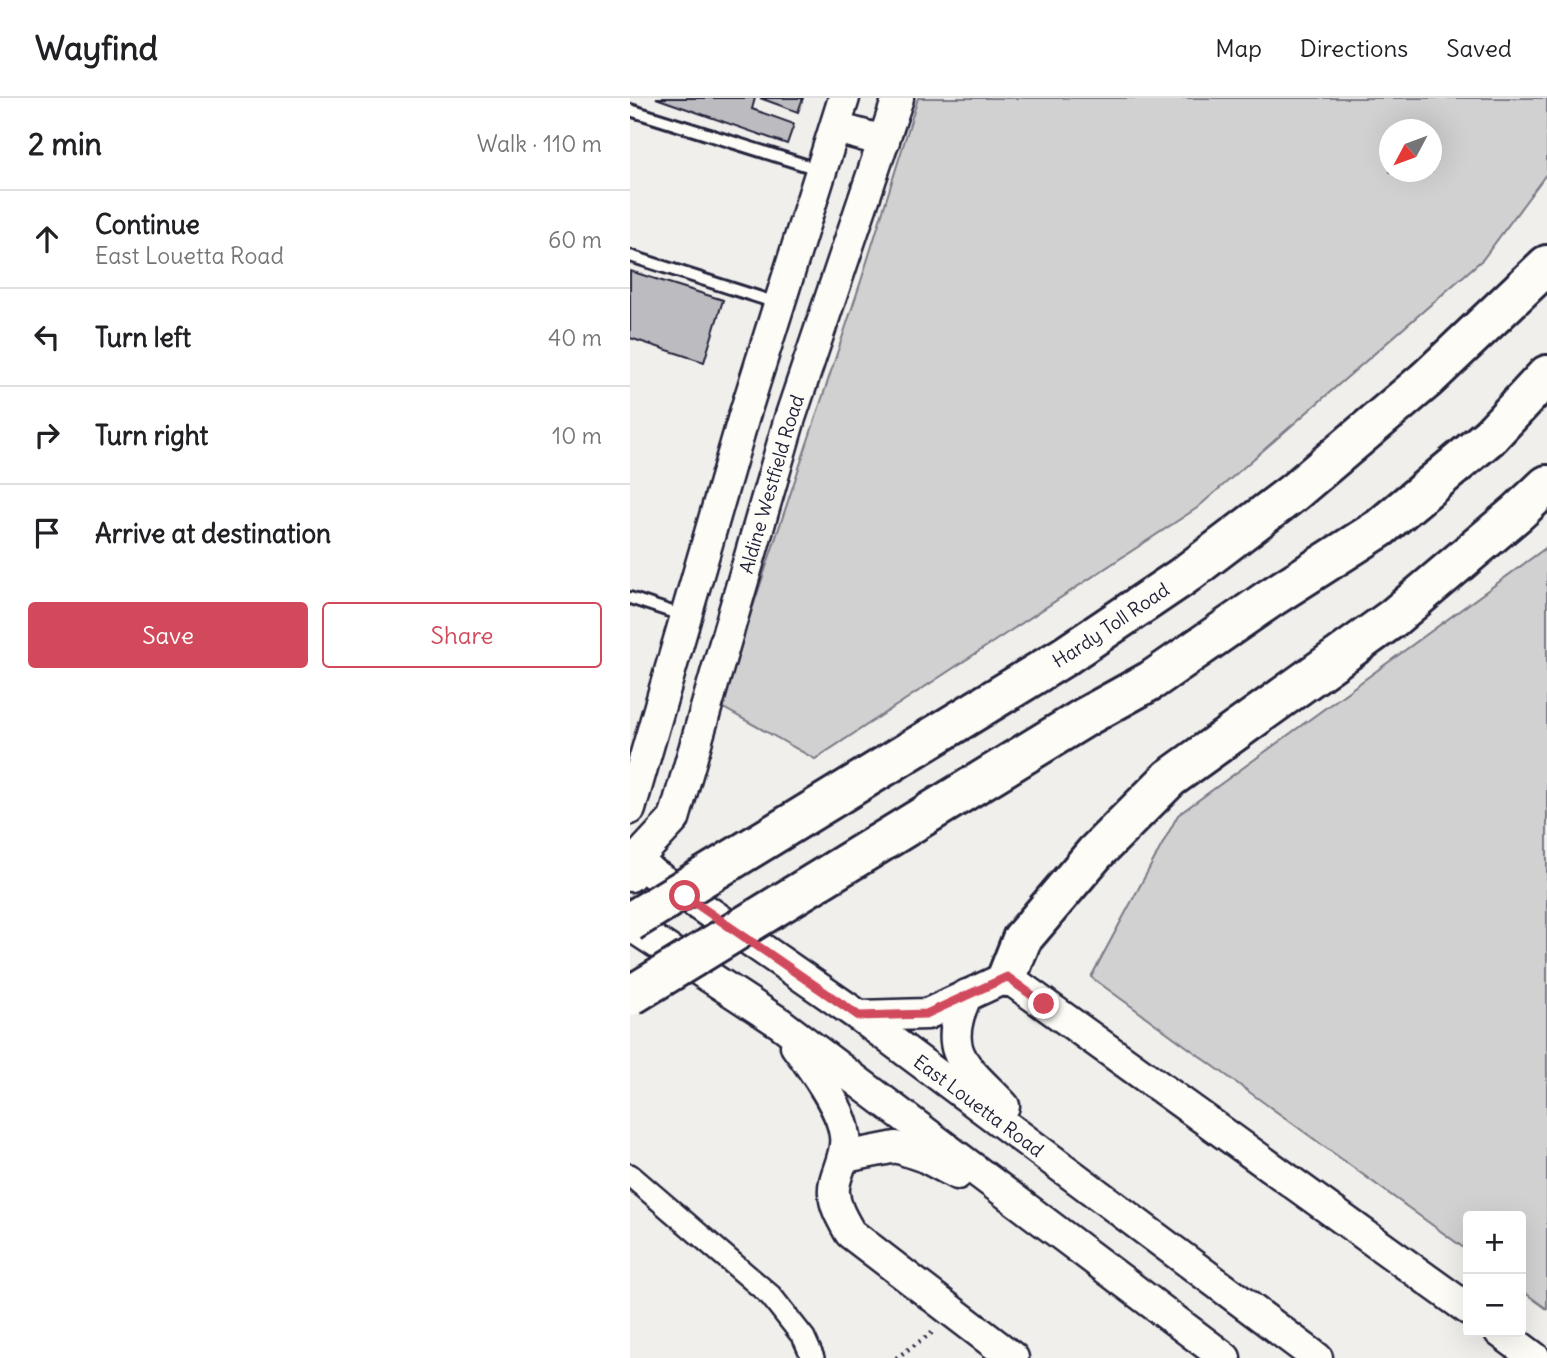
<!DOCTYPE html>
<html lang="en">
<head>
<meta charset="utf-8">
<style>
  body { margin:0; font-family:Delius,sans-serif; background:#f6f6f6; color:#202124 }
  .controls { position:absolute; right:21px; bottom:21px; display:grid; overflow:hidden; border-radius:7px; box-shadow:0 7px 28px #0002 }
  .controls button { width:63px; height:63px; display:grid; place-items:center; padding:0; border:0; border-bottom:2px solid #e0e0e0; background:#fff; color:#202124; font:35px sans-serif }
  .compass { position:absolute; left:749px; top:21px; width:63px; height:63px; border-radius:50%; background:#fff; box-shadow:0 7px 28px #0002; rotate:229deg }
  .stop { position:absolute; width:21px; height:21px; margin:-16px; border:5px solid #d1495b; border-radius:50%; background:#fff }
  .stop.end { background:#d1495b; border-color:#fff; box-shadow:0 2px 7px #0008 }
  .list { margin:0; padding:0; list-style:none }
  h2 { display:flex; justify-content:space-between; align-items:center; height:91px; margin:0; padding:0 28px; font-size:30px }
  h2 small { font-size:23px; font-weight:400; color:#757577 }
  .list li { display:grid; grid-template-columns:46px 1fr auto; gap:21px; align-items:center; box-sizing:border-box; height:98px; padding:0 28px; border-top:2px solid #e0e0e0 }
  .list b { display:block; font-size:26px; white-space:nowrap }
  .list p { margin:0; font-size:23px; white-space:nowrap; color:#757577 }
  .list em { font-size:23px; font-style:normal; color:#757577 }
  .actions { display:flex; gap:14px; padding:21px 28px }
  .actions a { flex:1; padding:16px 0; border:2px solid #d1495b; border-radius:7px; text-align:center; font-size:24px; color:#d1495b }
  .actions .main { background:#d1495b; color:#fff }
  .icon { flex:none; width:38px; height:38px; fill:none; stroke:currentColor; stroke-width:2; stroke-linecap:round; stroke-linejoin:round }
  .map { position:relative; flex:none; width:917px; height:1260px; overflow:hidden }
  header { display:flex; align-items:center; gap:42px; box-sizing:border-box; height:98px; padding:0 35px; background:#fff; border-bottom:2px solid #e0e0e0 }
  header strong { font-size:33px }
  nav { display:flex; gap:38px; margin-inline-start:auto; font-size:24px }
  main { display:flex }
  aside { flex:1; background:#fff }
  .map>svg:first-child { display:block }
</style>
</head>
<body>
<header>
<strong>Wayfind</strong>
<nav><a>Map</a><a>Directions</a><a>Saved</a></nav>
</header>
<main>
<aside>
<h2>2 min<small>Walk · 110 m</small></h2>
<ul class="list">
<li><svg class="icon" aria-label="ahead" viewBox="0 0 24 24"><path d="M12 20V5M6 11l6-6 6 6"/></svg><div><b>Continue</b><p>East Louetta Road</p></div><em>60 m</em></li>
<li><svg class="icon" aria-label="left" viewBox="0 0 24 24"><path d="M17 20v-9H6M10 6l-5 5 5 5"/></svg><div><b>Turn left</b></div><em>40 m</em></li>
<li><svg class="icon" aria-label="right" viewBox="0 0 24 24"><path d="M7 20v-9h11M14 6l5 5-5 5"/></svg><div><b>Turn right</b></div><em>10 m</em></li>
<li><svg class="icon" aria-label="arrive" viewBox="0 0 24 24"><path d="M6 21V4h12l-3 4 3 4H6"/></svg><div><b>Arrive at destination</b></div></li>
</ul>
<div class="actions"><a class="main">Save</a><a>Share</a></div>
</aside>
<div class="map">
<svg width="917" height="1260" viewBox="0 0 917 1260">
  <rect width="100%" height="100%" fill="#f0efec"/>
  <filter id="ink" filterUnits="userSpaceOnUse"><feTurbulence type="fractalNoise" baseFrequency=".0143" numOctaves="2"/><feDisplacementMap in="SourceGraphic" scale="14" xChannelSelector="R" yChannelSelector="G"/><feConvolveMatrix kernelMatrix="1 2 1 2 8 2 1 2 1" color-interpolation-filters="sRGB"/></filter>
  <g filter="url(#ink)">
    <path fill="#d2d1d1" stroke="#7a7a86" stroke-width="2" fill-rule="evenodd" d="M 288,0 L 917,0 L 917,75 L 853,161 L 567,410 L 185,661 L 90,608 L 231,183 ZM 760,32 L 802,32 L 802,74 L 760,74 Z
      M 917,449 L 917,1211 L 891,1192 L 891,1118 L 838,1118 L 838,1153 L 461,879 L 548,717 Z"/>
    <path fill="#bcbcc0" stroke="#22223b" stroke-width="2" d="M 26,0 L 125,0 L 122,11 L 164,26 L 157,46 Z
      M 130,0 L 173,0 L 168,14 Z
      M 0,173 L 93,202 L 74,264 L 0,240 Z"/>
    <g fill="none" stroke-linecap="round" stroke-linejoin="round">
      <g stroke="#22223b" stroke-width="16">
        <path id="service" d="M 0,12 L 191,72
          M 0,158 L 147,205
          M 0,500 L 54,518"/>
      </g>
      <g stroke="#22223b" stroke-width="26">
        <path id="minor" d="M 0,1077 L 141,1198 L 174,1240 L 183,1260"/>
      </g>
      <g stroke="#22223b" stroke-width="35">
        <g id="secondary">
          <path d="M 206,30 L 254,43"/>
          <path d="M 0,711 L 114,318 L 214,0"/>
          <path id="s1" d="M 5,763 L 229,918 L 687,1260"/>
          <path id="s2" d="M 0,778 L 5,763 L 44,721 L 160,320 L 268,0"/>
          <path d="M 0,827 L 150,925 L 595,1260"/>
          <path d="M 337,897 C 309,955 336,968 374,1008"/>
          <path d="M 229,918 L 297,916 L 377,879 L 838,1211"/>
          <path d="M 166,948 C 182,969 213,1012 215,1038 C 218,1059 202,1079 204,1095 C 205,1110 213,1122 220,1135 L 383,1260"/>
          <path d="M 215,1059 L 266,1049 L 295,1059 L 327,1076"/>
          <path d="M 870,1234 L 905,1260"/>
        </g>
      </g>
      <g stroke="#22223b" stroke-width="44">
        <path id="motorway" d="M 797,281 L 917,167
          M 860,338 L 917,277
          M 377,879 L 392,841 L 465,755 L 540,680 L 763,520 L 887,415 L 917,387"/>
      </g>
      <path stroke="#22223b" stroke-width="4.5" stroke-dasharray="2 5" stroke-linecap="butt" d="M 266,1260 L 306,1232"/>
      <use href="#service" stroke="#fdfcf7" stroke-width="10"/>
      <use href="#minor" stroke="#fdfcf7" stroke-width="21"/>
      <use href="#secondary" stroke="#fdfcf7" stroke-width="30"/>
      <use href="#motorway" stroke="#fdfcf7" stroke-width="38"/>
      <g stroke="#22223b" stroke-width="44" stroke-linecap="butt">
        <g id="motorway-bridge">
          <path id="s3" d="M 0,824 L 435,558 L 552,479 L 664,394 L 797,281"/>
          <path d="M 0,898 L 457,618 L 522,582 L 642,499 L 750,430 L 860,338"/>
        </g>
      </g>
      <use href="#motorway-bridge" stroke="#fdfcf7" stroke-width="38"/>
    </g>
  </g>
  <g fill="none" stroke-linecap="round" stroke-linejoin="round" filter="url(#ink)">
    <path stroke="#d1495b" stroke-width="9" d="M 55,798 L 229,918 L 296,916 L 377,879 L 414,906"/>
  </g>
  <g text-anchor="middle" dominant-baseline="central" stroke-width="5" stroke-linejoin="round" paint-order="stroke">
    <g font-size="19" fill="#22223b" stroke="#fdfcf7">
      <text stroke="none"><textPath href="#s2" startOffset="422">Aldine Westfield Road</textPath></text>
      <text stroke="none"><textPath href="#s3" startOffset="565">Hardy Toll Road</textPath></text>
      <text stroke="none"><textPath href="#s1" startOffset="422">East Louetta Road</textPath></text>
    </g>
  </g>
</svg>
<div class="controls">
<button>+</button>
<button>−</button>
</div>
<svg class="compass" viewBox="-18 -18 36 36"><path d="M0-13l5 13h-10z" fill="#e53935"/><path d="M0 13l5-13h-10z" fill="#757577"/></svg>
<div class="stop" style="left:55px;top:798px"></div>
<div class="stop end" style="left:414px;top:906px"></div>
</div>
</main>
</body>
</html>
